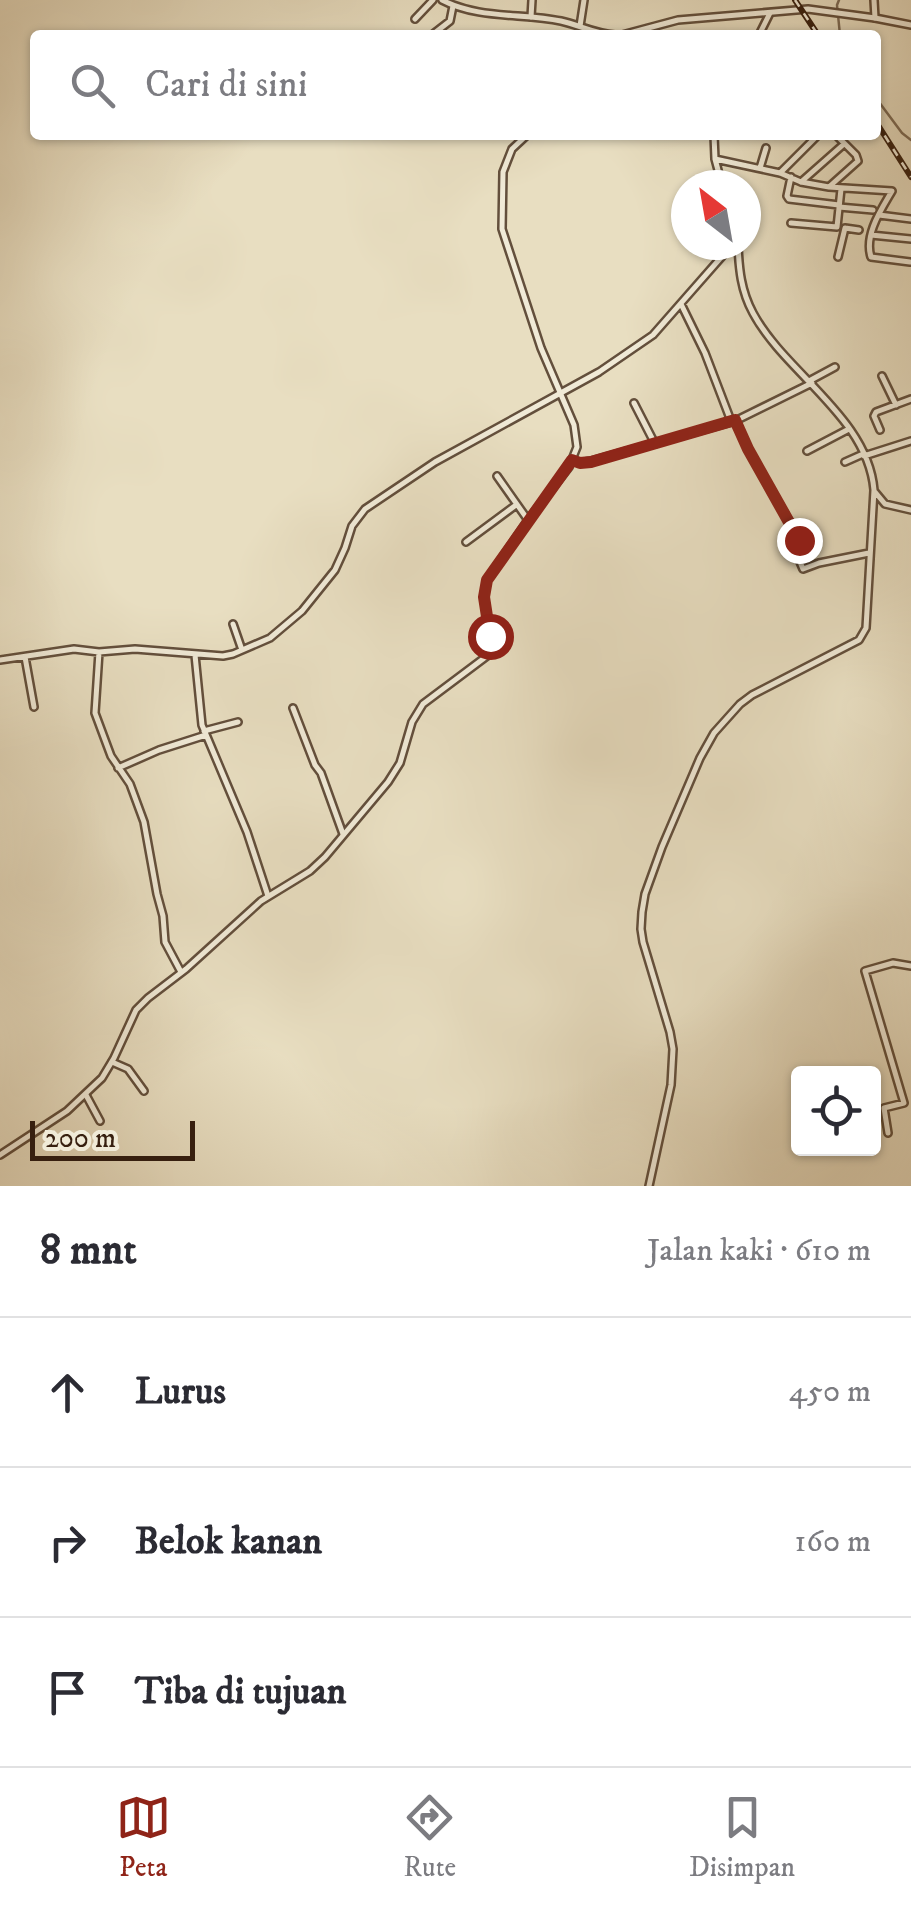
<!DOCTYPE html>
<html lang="id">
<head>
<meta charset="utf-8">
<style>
  body { margin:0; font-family:"IM FELL DW Pica",serif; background:#f2f2f3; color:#2b2b33 }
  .controls { position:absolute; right:30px; bottom:30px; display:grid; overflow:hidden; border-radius:10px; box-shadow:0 2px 8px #0004 }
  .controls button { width:90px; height:90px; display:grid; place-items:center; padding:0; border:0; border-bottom:2px solid #e1e1e2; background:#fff; color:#2b2b33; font:50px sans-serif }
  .compass { position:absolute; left:671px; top:170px; width:90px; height:90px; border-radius:50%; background:#fff; box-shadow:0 2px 8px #0004; rotate:329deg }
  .scale { position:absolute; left:30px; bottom:25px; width:165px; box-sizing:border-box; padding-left:10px; border:5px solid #371f0f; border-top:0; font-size:28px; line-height:35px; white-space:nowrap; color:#371f0f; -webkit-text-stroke:8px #f0ead7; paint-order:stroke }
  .stop { position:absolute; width:30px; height:30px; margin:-22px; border:8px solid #8f2418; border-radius:50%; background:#fff }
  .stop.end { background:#8f2418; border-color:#fff; box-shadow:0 2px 10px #0008 }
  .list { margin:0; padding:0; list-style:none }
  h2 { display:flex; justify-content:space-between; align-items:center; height:130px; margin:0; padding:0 40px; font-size:42px }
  h2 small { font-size:32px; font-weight:400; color:#7c7c81 }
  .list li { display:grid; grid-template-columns:65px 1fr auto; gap:30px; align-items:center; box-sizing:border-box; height:150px; padding:0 40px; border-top:2px solid #e1e1e2 }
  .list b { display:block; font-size:38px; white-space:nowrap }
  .list em { font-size:32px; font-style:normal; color:#7c7c81 }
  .icon { flex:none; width:55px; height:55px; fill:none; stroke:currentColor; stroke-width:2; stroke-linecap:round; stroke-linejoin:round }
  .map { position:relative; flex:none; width:911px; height:1186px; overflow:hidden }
  .search { position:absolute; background:#fff; box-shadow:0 2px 8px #0004; left:30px; right:30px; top:30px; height:110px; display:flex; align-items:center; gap:25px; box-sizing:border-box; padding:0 35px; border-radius:10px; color:#7c7c81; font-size:38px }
  .sheet { height:580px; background:#fff }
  nav { display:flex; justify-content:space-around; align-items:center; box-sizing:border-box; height:140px; border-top:2px solid #e1e1e2; background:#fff; font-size:28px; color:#7c7c81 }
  nav a { display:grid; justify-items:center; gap:5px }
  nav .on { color:#8f2418 }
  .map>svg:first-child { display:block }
</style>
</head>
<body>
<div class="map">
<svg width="911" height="1186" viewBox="0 0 911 1186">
  <rect width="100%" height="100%" fill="#e8dec1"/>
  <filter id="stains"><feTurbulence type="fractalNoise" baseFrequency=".002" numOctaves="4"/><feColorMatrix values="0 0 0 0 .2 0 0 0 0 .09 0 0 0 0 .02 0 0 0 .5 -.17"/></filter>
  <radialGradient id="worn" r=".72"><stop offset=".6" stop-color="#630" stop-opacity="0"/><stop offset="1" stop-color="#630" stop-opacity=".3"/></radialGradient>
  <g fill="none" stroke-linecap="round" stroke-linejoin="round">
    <path stroke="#7d6b55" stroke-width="2.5" d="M 839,0 L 837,5 L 840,35
      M 876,98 L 902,133 L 911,140"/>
    <g stroke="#634f3c" stroke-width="10">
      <path id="minor" d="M 874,0 L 875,18
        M 531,17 L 532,0
        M 415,19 L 433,0
        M 580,26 L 584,0
        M 432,35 L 450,21 L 453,6
        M 759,35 L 770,13
        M 714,135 L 715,159 L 722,185
        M 715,159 L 780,173 L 801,182 L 829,187 L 892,191 C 881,210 864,235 871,257 L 910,262
        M 760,168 L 766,148
        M 780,173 L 818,135
        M 791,177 L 787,196 L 789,199 L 839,205
        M 801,182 L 844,144
        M 830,186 L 858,161 L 856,155 L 836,135
        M 839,207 L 873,210
        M 879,215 L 911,219
        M 791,223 L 837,227 L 841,189
        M 845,228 L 859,230
        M 871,235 L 911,239
        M 838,257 L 845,228
        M 681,304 L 705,353 L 731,421
        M 882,376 L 896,405
        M 809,381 L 835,367
        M 634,403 L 655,444
        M 735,421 L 812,383
        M 880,430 L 874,416 L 876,412 L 911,399
        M 807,451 L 849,429
        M 864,456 L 911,441
        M 573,460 L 580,463 L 591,461 L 735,421 L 748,449 L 798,537 L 799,540 L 795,550 L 803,569 L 819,563 L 869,553
        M 845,462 L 863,454
        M 497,476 L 528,520
        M 875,492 L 885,504 L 911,510
        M 466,542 L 516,505
        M 233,624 L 242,650
        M 99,652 L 95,713 L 111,756 L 130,784 L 144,822 L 157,894 L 163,916 L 165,942 L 181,972
        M 195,655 L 202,725 L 247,832 L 268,896
        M 25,657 L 34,707
        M 0,660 L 74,649 L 99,652 L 135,649 L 223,656 L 233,654 L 270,638 L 302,611 L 335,570 L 345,548 L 352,526 L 365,509 L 435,462 L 599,372 L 653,335 L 732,245
        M 293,708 L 315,765 L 321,773 L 343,834
        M 204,731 L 238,722
        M 118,768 L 159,750 L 206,735
        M 112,1062 L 128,1069 L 144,1091
        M 86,1095 L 100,1121
        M 888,1133 L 884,1108 L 904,1103 L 865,971 L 893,963 L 911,966
        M 649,1186 L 671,1085 L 673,1049 L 670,1032 L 643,942 L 641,929 L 642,912 L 645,894 L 662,847 L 700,758 L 714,733 L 740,704 L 752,695 L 859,640 L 866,628 L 874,490 C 868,417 785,373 753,313 C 741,291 739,269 738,245"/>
    </g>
    <g stroke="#634f3c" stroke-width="10">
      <path id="tertiary" d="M 442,0 C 478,19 522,13 561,21 C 579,25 596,34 615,35
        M 622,35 L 678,20 L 808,9 L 875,18 L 911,25
        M 0,1155 L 67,1111 L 102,1078 L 114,1058 L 136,1010 L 148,998 L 186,969 L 261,901 L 310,871 L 325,857 L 388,782 L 400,763 L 412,722 L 423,704 L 487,656 L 491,646 L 484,597 L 487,580 L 528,520 L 569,467 L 577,447 L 574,425 L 541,348 L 502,229 L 503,172 L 512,149 L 527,135"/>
    </g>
    <use href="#minor" stroke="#f0ead7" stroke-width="5"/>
    <use href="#tertiary" stroke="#f0ead7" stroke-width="5"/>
    <g stroke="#371f0f" stroke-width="6">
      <path id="rail" d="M 795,0 L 818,35
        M 876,122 L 911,177"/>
    </g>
    <use href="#rail" stroke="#f0ead7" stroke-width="2.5" stroke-dasharray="8" stroke-linecap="butt"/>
  </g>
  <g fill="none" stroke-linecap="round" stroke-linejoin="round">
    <path stroke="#8f2418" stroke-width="12" d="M 490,636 L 484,597 L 487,580 L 572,460 L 580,463 L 591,462 L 735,420 L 748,449 L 799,540"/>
  </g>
  <rect width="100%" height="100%" filter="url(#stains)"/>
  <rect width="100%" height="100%" fill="url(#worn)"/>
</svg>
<div class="controls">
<button><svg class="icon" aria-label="locate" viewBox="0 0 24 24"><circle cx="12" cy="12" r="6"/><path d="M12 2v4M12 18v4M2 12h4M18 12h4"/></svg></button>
</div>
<svg class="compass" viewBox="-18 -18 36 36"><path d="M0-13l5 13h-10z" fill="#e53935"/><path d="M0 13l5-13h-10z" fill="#7c7c81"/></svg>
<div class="scale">200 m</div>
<div class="stop" style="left:490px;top:636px"></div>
<div class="stop end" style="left:799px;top:540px"></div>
<div class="search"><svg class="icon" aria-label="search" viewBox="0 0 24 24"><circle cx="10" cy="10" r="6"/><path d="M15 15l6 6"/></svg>Cari di sini</div>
</div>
<section class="sheet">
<h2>8 mnt<small>Jalan kaki · 610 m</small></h2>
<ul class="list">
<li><svg class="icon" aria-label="ahead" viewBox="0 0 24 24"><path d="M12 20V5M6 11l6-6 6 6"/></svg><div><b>Lurus</b></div><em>450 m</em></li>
<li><svg class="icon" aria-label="right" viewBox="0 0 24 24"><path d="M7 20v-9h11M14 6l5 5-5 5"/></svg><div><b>Belok kanan</b></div><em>160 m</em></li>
<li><svg class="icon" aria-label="arrive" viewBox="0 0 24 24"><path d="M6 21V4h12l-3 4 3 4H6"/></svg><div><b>Tiba di tujuan</b></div></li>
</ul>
</section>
<nav>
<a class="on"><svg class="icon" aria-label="map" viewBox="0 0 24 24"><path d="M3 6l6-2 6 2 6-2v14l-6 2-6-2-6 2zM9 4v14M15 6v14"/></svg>Peta</a>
<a><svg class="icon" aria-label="directions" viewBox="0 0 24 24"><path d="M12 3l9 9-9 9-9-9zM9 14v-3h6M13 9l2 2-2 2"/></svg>Rute</a>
<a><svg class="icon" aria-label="saved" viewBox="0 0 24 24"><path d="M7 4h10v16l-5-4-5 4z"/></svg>Disimpan</a>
</nav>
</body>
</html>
